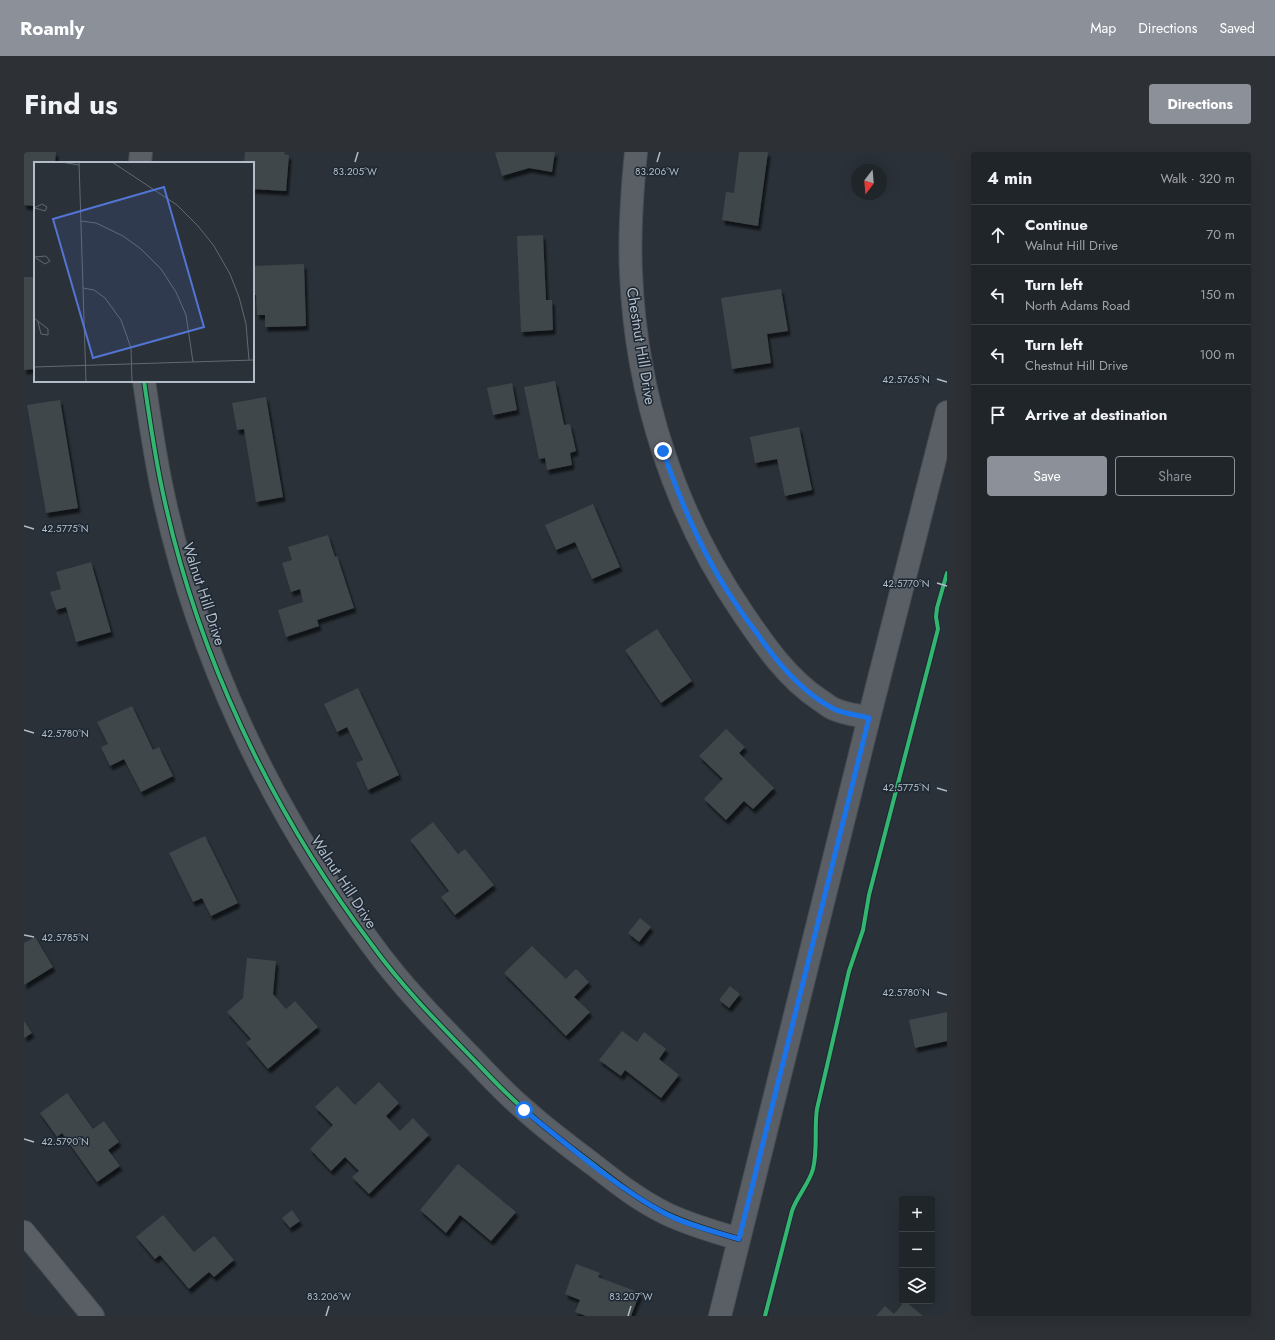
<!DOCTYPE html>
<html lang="en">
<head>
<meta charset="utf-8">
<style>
  body { margin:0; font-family:Jost,sans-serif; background:#2d3136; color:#f1f3f6 }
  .controls { position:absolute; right:12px; bottom:12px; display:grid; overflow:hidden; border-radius:4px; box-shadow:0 4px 16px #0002 }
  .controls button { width:36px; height:36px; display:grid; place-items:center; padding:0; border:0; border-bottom:1px solid #3d4247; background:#20252a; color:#f1f3f6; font:20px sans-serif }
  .compass { position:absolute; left:827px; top:12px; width:36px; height:36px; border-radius:50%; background:#20252a; box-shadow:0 4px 16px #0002; rotate:196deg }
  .stop { position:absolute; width:12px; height:12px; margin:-9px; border:3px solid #1a73e8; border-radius:50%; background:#fff }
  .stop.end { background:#1a73e8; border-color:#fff; box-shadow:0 1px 4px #0008 }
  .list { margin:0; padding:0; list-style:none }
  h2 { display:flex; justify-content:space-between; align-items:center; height:52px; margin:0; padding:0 16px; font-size:17px }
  h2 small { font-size:13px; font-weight:400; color:#a2a5a8 }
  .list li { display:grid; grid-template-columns:26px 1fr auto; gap:12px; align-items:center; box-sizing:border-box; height:60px; padding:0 16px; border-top:1px solid #3d4247 }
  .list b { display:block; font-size:15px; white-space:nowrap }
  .list p { margin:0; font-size:13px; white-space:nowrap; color:#a2a5a8 }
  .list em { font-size:13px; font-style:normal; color:#a2a5a8 }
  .actions { display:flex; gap:8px; padding:12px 16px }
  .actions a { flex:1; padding:9px 0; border:1px solid #8c9099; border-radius:4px; text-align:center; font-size:14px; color:#8c9099 }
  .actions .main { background:#8c9099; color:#fff }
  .icon { flex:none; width:22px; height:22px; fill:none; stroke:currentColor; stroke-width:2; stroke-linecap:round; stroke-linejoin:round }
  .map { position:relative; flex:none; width:923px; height:1164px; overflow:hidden; border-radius:4px }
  header { display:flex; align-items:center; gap:24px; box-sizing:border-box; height:56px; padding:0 20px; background:#8c9099; color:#fff }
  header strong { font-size:19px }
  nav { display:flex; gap:22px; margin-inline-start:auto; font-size:14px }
  .intro { display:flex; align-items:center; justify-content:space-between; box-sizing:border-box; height:96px; padding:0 24px }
  h1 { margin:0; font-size:28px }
  .button { padding:10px 18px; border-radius:4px; background:#8c9099; color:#fff; font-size:14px; font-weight:700 }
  main { display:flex; gap:24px; padding:0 24px }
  aside { flex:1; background:#20252a; border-radius:4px; box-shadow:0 4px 16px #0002 }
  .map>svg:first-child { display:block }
</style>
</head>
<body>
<header>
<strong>Roamly</strong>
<nav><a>Map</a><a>Directions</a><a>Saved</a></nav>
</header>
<div class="intro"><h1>Find us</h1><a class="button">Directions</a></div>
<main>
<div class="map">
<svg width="923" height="1164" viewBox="0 0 923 1164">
  <defs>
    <filter id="shadow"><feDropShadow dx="2.5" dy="4.5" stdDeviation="1" flood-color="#0009"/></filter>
  </defs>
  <rect width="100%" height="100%" fill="#2a3138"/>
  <path fill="#41464c" filter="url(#shadow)" d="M 0,0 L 32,0 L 31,11 L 11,11 L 11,54 L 0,53 Z
    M 221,0 L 261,0 L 260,2 L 265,3 L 262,39 L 229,37 L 229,11 L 220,11 Z
    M 475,0 L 531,0 L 528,20 L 505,16 L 478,24 L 471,1 Z
    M 715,0 L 744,0 L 734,74 L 698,68 L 702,40 L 710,41 Z
    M 519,83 L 522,148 L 528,148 L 529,178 L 497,180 L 493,84 Z
    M 280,112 L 282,174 L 241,175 L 241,163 L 233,163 L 232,143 L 229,143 L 229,114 Z
    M 0,125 L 11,125 L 11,217 L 0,218 Z
    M 757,137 L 764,179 L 743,182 L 747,211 L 708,217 L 697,146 Z
    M 531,229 L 540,273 L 546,272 L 552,299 L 546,301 L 548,313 L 523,318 L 521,306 L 515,307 L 500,235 Z
    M 488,231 L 493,258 L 469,263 L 463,236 Z
    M 242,245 L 259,345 L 232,350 L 220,277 L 213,278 L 208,251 Z
    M 36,248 L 54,356 L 22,361 L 3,253 Z
    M 775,275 L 788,338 L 761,344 L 753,307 L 731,311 L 726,285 Z
    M 569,352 L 596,415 L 568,427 L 551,390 L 532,398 L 521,373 Z
    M 304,383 L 311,405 L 313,404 L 330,456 L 293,468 L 295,474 L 262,485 L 254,458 L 279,450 L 276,437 L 267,440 L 258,411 L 268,408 L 264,395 Z
    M 67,410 L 87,480 L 52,490 L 42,455 L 32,458 L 26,440 L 37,437 L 32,420 Z
    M 633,477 L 668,529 L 637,551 L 601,498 Z
    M 334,536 L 375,623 L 344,638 L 332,611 L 339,608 L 323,575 L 313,580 L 300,552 Z
    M 108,554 L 129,598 L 135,595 L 149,624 L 117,640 L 100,607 L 86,614 L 77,595 L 84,592 L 73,570 Z
    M 702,577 L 721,595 L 715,601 L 750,636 L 729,657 L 720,649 L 702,668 L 680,647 L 699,627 L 675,604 Z
    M 409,670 L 434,702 L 441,697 L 470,733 L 431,763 L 417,745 L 425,739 L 386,688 Z
    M 181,684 L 214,751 L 187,764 L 178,746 L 169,750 L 145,701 Z
    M 616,766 L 627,775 L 615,790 L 604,781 Z
    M 11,785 L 29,815 L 0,833 L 0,791 Z
    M 508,794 L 542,827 L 552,817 L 565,830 L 550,845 L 566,860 L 542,884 L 480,821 Z
    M 223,806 L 252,809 L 249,842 L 262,857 L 271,849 L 294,875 L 244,917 L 222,891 L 227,887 L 203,860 L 219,846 Z
    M 706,834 L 716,842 L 705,856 L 695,848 Z
    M 923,860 L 923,889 L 891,896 L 885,868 Z
    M 0,869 L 8,881 L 0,886 Z
    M 598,879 L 613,890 L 620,880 L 642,897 L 635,907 L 655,923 L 637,946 L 601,918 L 597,924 L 575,908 Z
    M 355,930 L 375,951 L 362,964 L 376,979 L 389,966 L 405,983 L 345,1042 L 328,1025 L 335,1019 L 321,1005 L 307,1019 L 286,997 L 309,973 L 291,955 L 313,934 L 331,953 Z
    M 43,941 L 69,977 L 80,969 L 95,990 L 84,998 L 96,1014 L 73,1030 L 38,981 L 33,985 L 16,961 Z
    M 434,1012 L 492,1060 L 467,1089 L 436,1063 L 422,1081 L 396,1058 Z
    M 268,1058 L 276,1069 L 266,1076 L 258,1066 Z
    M 139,1063 L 170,1100 L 190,1084 L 210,1108 L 190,1125 L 185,1120 L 165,1137 L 136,1103 L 131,1107 L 112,1085 Z
    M 552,1112 L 576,1121 L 574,1125 L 616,1141 L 607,1164 L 562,1164 L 551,1160 L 556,1148 L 541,1142 Z
    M 881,1149 L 899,1164 L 852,1164 L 861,1154 L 870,1162 Z"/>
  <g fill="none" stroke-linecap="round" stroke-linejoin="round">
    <g stroke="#484d53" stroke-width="24">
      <path id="minor" d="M 612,0 C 608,40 605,81 607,121 C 612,243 651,363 720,463 C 741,494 764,527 796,548 C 801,551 805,555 810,557 C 820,562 834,563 845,566
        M 116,11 L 117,0
        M 120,229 C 125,263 130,298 137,332 C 171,498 246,658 348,793 C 379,836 417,874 454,912 C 469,928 484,944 501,958 C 523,978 546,995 570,1013 C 593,1031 616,1049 643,1062 C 666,1073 691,1080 715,1087
        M 0,1080 L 69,1164
        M 696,1164 L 845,566 L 923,260"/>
    </g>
    <use href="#minor" stroke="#5a5f66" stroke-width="22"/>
    <g stroke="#1d2833" stroke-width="6">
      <path id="cycleway" d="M 120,229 C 125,263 130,298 137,332 C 171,498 246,658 348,793 C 379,836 417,874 454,912 C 469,928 484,944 501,958 C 523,978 546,995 570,1013 C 593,1031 616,1049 643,1062 C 666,1073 691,1080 715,1087
        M 741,1164 L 768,1059 C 773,1044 785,1032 789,1017 C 794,997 790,976 793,957 L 825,819 L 839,778 L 845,743 L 914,477 L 912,465 L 913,456 L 923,421"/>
    </g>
    <use href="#cycleway" stroke="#33b770" stroke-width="4"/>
  </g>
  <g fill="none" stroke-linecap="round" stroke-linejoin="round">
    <path stroke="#1a73e8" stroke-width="5" d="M 500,958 C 545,994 589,1033 640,1061 C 663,1073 691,1080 715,1087 L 845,566 C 834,563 820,562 810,557 C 777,540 752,509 732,480 C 722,467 713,454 704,440 C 676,397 656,348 639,299"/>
  </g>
  <path fill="none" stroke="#b3bdc9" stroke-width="1.5" d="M 331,10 L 334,0M 633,10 L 636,0M 913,227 L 923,230M 0,374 L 10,377M 913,431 L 923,434M 0,578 L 10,581M 913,636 L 923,639M 0,783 L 10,785M 913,840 L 923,843M 0,987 L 10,990M 302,1164 L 305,1154M 604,1164 L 607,1154"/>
  <g text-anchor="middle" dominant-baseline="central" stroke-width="3" stroke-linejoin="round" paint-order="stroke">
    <g font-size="15" fill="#b3bdc9" stroke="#1d2833">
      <text transform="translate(617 194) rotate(81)">Chestnut Hill Drive</text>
      <text transform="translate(180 442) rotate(72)">Walnut Hill Drive</text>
      <text transform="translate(320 730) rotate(57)">Walnut Hill Drive</text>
    </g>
  </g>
  <g transform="translate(10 10)">
    <rect width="220" height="220" fill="#2a3138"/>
    <path fill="none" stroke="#616972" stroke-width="1" d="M 27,0 L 45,3M 45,0 L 52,220M 78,0 L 143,43 L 164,64 L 180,84 L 196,112 L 205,135 L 212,162 L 215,198M 0,46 L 8,42 L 13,45 L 11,49 L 1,46M 47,59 L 62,61 L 89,74 L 107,87 L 127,107 L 142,130 L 152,153 L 159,200M 0,95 L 12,94 L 16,99 L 11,102 L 2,96M 49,126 L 60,128 L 71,136 L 87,158 L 97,186 L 98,220M 0,156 L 14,167 L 14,173 L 7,172 L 4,160M 0,205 L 220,198"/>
    <path fill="#5275d3" fill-opacity="0.15" stroke="#5275d3" stroke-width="2" d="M 130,25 L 170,165 L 59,196 L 19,57 Z"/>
    <rect width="220" height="220" fill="none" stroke="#b3bdc9" stroke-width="2"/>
  </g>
  <g font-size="10" text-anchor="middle" fill="#b3bdc9" stroke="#1d2833" stroke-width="3" stroke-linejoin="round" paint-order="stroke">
    <text x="331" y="23">83.205°W</text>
    <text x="633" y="23">83.206°W</text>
    <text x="882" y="231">42.5765°N</text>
    <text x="41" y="380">42.5775°N</text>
    <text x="882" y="435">42.5770°N</text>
    <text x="41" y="585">42.5780°N</text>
    <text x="882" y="639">42.5775°N</text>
    <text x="41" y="789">42.5785°N</text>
    <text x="882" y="844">42.5780°N</text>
    <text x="41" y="993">42.5790°N</text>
    <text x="305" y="1148">83.206°W</text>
    <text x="607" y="1148">83.207°W</text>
  </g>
</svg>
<div class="controls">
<button>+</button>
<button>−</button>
<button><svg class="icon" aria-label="layers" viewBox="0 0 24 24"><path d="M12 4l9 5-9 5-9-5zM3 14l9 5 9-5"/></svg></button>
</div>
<svg class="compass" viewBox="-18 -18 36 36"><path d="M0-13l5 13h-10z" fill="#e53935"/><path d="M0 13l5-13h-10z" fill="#a2a5a8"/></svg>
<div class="stop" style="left:500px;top:958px"></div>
<div class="stop end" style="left:639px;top:299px"></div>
</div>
<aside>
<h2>4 min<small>Walk · 320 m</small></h2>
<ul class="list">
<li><svg class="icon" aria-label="ahead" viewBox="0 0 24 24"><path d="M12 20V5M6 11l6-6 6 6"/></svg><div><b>Continue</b><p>Walnut Hill Drive</p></div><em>70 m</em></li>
<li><svg class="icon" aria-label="left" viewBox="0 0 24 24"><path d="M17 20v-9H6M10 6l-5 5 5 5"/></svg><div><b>Turn left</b><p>North Adams Road</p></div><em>150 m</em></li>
<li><svg class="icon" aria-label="left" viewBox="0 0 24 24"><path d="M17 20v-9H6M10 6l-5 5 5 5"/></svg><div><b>Turn left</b><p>Chestnut Hill Drive</p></div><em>100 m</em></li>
<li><svg class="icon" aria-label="arrive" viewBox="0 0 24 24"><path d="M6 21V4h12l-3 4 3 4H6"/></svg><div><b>Arrive at destination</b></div></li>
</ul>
<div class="actions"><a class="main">Save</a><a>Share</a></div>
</aside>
</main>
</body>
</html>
